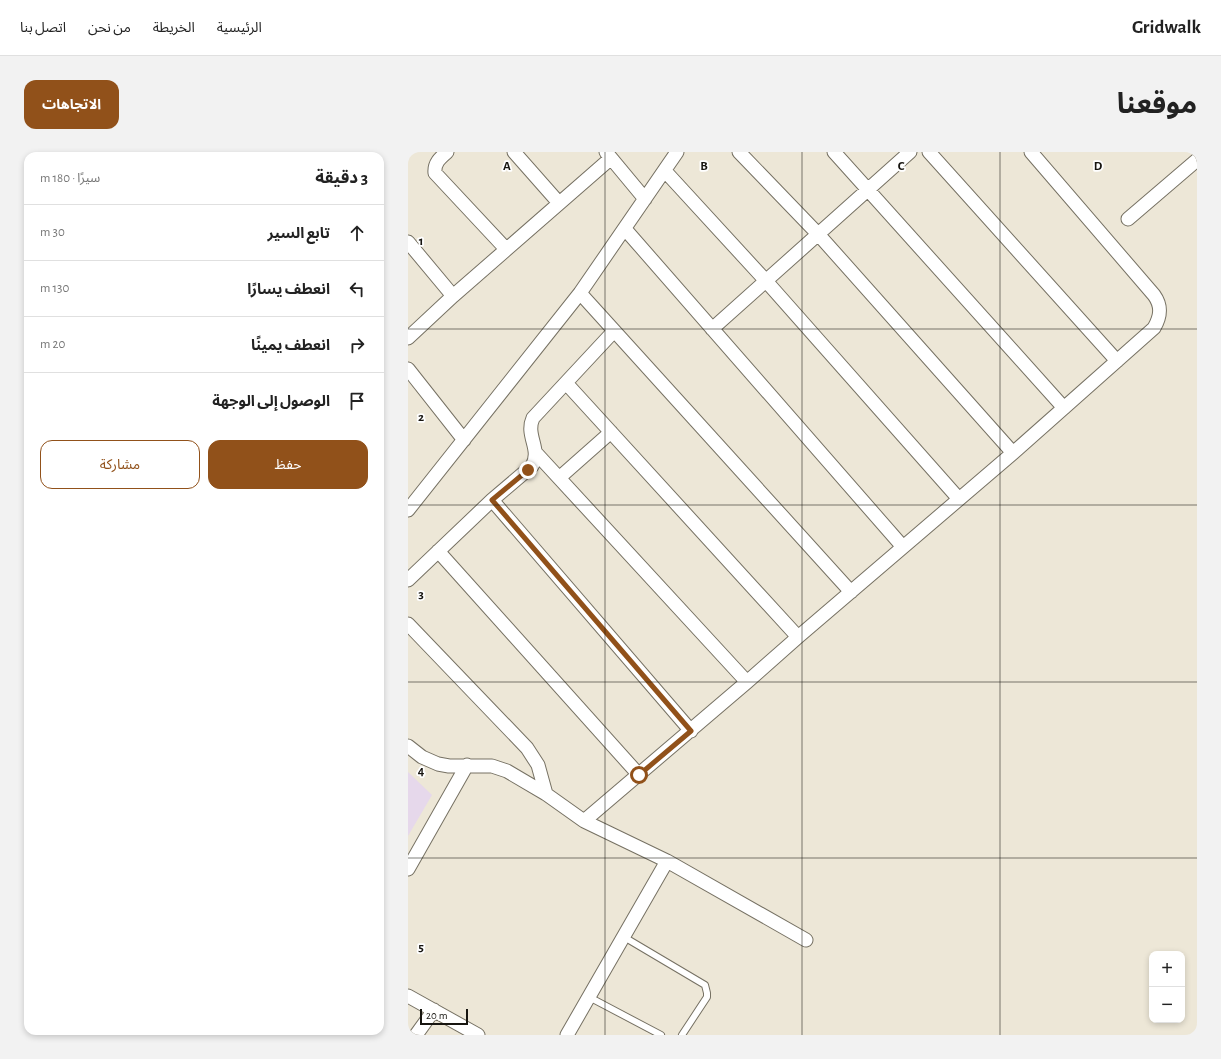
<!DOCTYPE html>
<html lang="ar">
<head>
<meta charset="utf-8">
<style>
  body { margin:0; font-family:"Alegreya Sans","Noto Sans Arabic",sans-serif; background:#f2f2f2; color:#222; direction:rtl }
  .controls { position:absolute; right:12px; bottom:12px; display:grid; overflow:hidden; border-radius:8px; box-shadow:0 2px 6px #0003 }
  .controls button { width:36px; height:36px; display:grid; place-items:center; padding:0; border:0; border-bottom:1px solid #e0e0e0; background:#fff; color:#222; font:20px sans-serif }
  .scale { position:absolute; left:12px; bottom:10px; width:48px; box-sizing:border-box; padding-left:4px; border:2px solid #171510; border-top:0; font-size:11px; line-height:14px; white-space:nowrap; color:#171510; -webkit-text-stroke:3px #fff; paint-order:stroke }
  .stop { position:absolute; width:12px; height:12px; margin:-9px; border:3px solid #91511a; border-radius:50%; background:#fff }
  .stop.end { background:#91511a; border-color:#fff; box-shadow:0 1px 4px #0008 }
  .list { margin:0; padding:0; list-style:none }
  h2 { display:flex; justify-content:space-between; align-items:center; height:52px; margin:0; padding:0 16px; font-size:17px }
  h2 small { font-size:13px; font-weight:400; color:#767676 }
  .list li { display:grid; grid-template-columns:26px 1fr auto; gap:12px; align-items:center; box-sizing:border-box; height:56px; padding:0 16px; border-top:1px solid #e0e0e0 }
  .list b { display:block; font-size:15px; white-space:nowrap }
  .list em { font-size:13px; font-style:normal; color:#767676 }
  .actions { display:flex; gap:8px; padding:12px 16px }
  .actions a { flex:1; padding:9px 0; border:1px solid #91511a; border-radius:12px; text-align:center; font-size:14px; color:#91511a }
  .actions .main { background:#91511a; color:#fff }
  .icon { flex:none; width:22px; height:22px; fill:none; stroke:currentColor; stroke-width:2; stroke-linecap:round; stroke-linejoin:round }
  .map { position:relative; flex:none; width:789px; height:883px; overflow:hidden; direction:ltr; border-radius:12px }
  header { display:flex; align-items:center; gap:24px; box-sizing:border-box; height:56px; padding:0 20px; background:#fff; border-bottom:1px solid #e0e0e0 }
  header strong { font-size:19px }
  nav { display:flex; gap:22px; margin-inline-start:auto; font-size:14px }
  .intro { display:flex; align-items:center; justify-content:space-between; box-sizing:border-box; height:96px; padding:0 24px }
  h1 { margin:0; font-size:28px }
  .button { padding:10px 18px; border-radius:12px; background:#91511a; color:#fff; font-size:14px; font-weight:700 }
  main { display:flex; gap:24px; padding:0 24px }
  aside { flex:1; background:#fff; border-radius:12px; box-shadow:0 2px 6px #0003 }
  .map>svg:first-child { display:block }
</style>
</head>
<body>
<header>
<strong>Gridwalk</strong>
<nav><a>الرئيسية</a><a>الخريطة</a><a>من نحن</a><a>اتصل بنا</a></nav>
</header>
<div class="intro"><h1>موقعنا</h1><a class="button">الاتجاهات</a></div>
<main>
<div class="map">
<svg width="789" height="883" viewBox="0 0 789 883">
  <rect width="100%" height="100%" fill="#ede7d7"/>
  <path fill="#e6d8eb" d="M 0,620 L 24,643 L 0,684 Z"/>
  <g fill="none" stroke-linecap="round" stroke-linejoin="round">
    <g stroke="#767163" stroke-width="8">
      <path id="lane" d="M 216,785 L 297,833 L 299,841 L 299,845 L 274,883
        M 181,845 L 253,883"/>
    </g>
    <g stroke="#767163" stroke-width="15">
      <path id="street" d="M 39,0 C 32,6 26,11 27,21 L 98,97
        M 106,0 L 151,51
        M 198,0 L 237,47
        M 331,0 L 410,82 L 605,301
        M 426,0 L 656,256
        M 521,0 L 709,209
        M 257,19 L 358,129 L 551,347
        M 720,67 L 789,8
        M 217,77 L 495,395
        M 0,90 L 45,144
        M 172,141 L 443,440
        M 304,177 L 502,0
        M 0,186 L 45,144 L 202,7
        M 0,217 L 56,288
        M 158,231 L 390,485
        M 128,301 L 339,530
        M 151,326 L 203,280
        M 84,348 L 283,579
        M 0,358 L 172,141 L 269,0
        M 30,399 L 231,623
        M 0,428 L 84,348 L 124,314 C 134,297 117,284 125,266 L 206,179
        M 0,472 L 119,596 L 130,613 L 138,642
        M 0,594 L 14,605 L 30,612 L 41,614 L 84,614 L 99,619 L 138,642 L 176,669 L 259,709 L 398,788
        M 176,669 L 339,530 L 390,485 L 605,301 L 746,176 C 753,164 754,154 746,143 L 623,0
        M 0,717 L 59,613
        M 0,844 L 70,883
        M 8,883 L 26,858
        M 159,883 L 259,709"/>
    </g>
    <use href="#lane" stroke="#fff" stroke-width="6"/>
    <use href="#street" stroke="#fff" stroke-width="13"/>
  </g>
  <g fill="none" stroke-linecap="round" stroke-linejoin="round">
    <path stroke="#91511a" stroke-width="5" d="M 120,318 L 84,348 L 283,579 L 231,623"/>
  </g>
  <path fill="none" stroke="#171510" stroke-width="1" stroke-opacity="0.55" d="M 197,0 L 197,883M 394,0 L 394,883M 592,0 L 592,883M 0,177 L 789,177M 0,353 L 789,353M 0,530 L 789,530M 0,706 L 789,706"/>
  <g font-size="13" text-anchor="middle" font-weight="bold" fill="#171510" stroke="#fff" stroke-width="3.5" stroke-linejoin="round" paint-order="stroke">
    <text x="99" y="18">A</text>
    <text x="296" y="18">B</text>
    <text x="493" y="18">C</text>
    <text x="690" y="18">D</text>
    <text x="13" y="93">1</text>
    <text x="13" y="269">2</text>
    <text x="13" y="446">3</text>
    <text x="13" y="623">4</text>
    <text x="13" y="799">5</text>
  </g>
</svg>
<div class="controls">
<button>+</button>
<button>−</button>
</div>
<div class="scale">20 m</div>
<div class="stop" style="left:231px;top:623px"></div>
<div class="stop end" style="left:120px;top:318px"></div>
</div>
<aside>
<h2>3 دقيقة<small>سيرًا · 180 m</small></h2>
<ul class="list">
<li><svg class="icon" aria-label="ahead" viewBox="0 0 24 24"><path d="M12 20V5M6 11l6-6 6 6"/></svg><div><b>تابع السير</b></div><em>30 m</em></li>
<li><svg class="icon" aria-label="left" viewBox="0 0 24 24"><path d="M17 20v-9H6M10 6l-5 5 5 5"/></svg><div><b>انعطف يسارًا</b></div><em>130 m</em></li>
<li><svg class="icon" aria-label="right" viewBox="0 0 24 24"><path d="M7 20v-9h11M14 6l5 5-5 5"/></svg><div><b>انعطف يمينًا</b></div><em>20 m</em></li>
<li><svg class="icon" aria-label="arrive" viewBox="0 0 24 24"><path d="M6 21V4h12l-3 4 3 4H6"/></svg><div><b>الوصول إلى الوجهة</b></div></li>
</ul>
<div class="actions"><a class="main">حفظ</a><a>مشاركة</a></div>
</aside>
</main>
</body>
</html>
